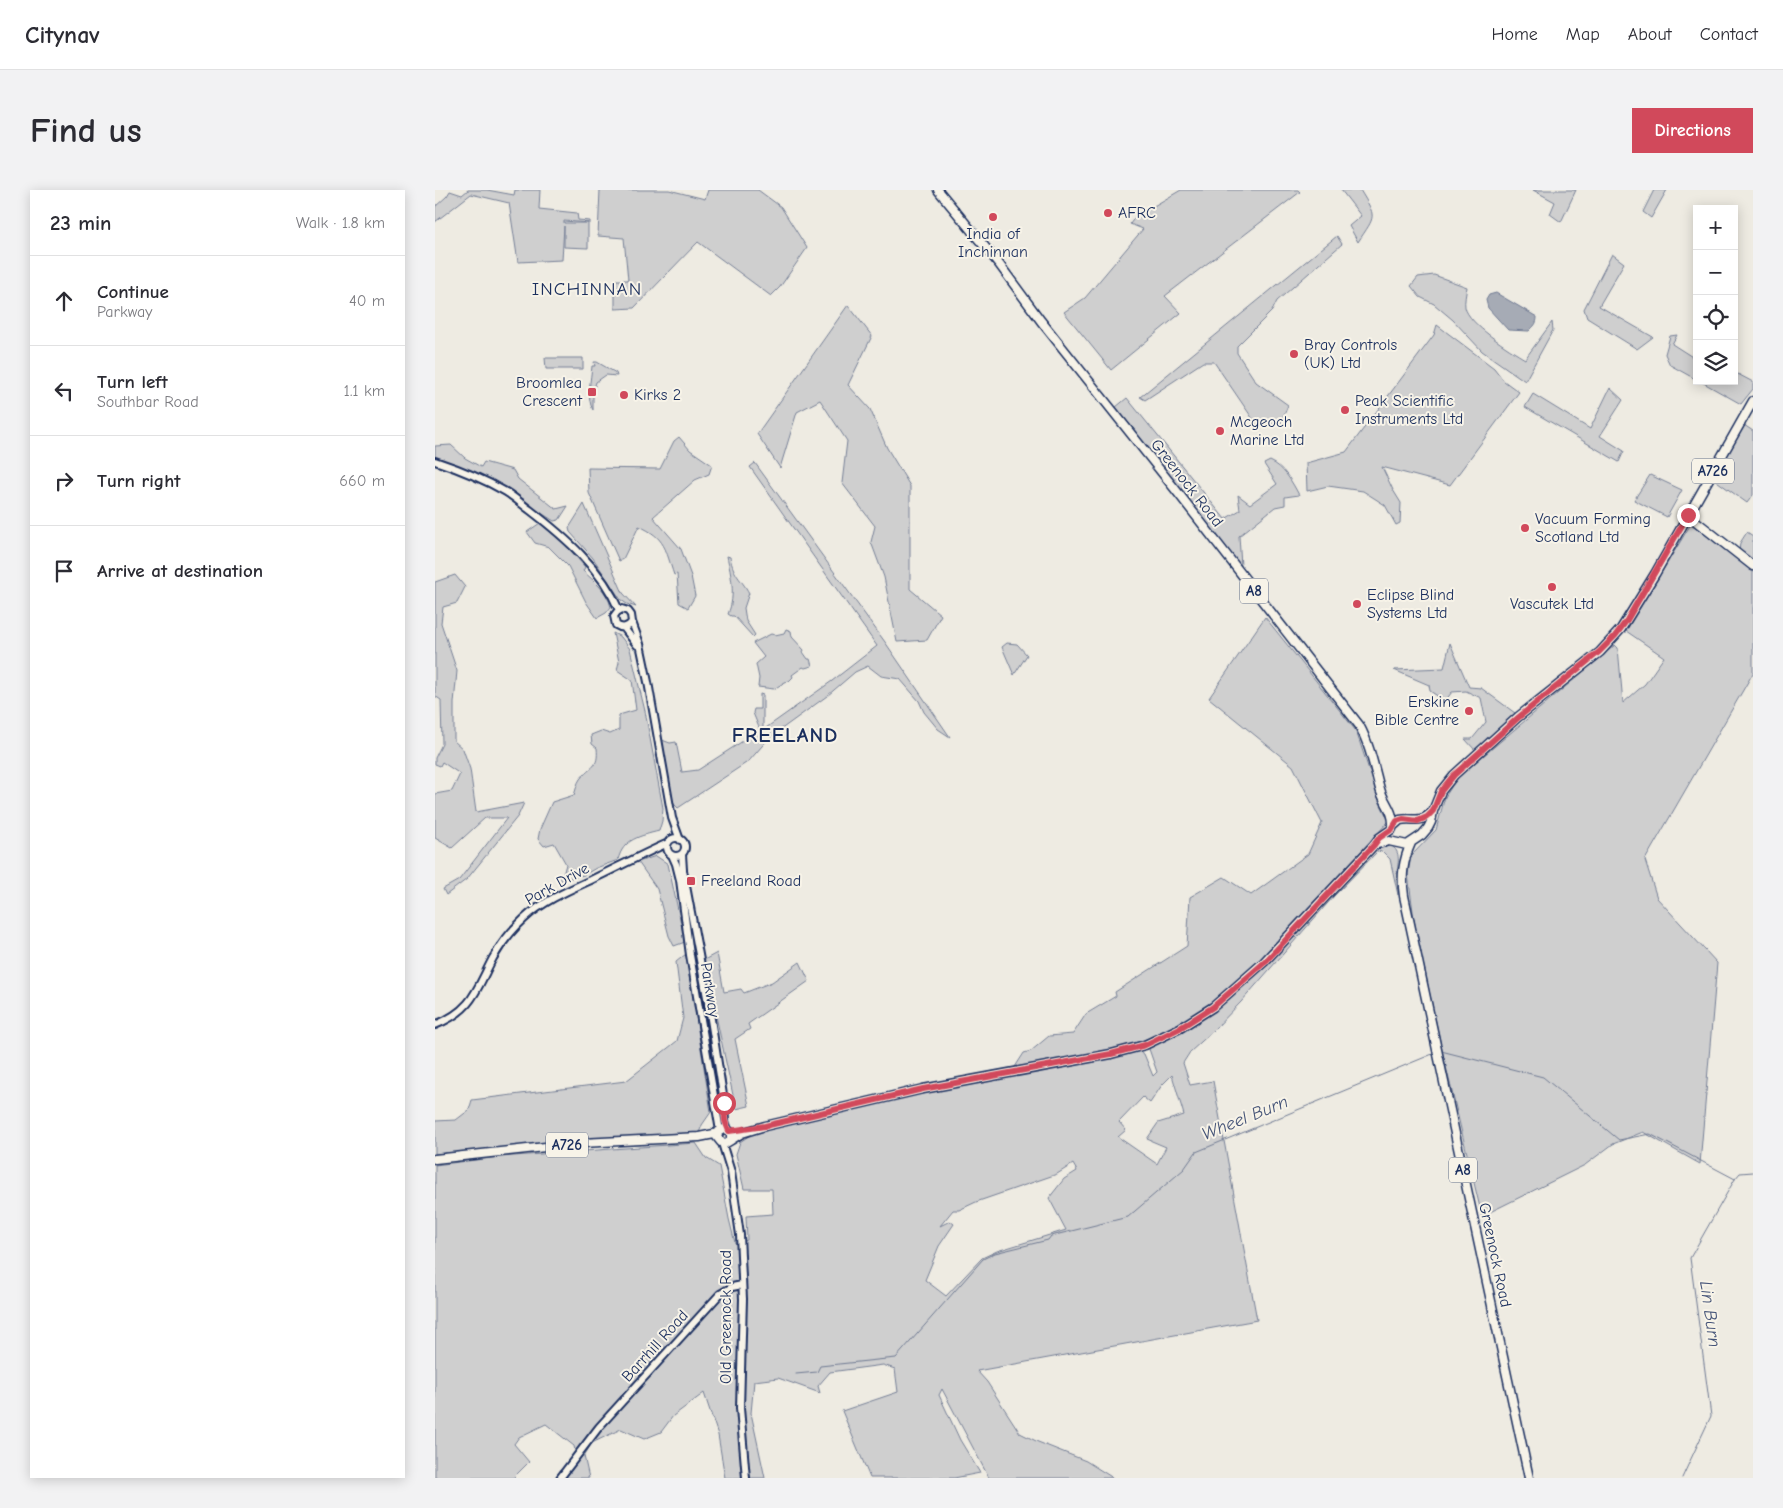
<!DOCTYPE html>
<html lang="en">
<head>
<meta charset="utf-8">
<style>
  body { margin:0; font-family:"Comic Neue",sans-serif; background:#f2f2f3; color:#2b2b33 }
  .controls { position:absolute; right:15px; top:15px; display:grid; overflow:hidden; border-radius:0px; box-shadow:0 2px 12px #0003 }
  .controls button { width:45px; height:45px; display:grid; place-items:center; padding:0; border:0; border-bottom:1px solid #e1e1e2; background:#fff; color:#2b2b33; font:25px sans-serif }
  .stop { position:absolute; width:15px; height:15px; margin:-11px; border:4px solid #d1495b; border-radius:50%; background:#fff }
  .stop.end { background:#d1495b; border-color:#fff; box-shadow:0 1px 5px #0008 }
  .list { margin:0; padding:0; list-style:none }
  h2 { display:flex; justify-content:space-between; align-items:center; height:65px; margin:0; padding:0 20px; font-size:21px }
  h2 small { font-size:16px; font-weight:400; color:#7c7c81 }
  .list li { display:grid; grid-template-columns:32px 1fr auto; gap:15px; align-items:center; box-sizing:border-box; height:90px; padding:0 20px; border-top:1px solid #e1e1e2 }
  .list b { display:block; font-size:19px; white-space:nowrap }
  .list p { margin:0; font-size:16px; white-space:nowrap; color:#7c7c81 }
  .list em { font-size:16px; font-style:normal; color:#7c7c81 }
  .icon { flex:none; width:28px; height:28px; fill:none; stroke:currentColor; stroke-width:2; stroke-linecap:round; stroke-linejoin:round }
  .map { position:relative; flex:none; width:1318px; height:1288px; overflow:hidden; border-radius:0px }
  header { display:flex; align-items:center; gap:30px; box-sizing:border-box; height:70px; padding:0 25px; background:#fff; border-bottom:1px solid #e1e1e2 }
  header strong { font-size:24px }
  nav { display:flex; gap:28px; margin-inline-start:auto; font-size:18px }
  .intro { display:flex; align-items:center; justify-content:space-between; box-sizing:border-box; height:120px; padding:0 30px }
  h1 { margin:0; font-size:35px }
  .button { padding:12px 22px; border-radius:0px; background:#d1495b; color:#fff; font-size:18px; font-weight:700 }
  main { display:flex; gap:30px; padding:0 30px }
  aside { flex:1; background:#fff; border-radius:0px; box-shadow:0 2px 12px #0003 }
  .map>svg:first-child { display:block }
</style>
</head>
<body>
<header>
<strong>Citynav</strong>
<nav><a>Home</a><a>Map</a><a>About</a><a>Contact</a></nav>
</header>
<div class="intro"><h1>Find us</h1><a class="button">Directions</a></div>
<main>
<aside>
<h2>23 min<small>Walk · 1.8 km</small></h2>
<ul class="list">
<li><svg class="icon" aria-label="ahead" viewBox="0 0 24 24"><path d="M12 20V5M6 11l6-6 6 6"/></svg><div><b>Continue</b><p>Parkway</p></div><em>40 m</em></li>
<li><svg class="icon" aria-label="left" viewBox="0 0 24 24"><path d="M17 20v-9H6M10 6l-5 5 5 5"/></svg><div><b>Turn left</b><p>Southbar Road</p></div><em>1.1 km</em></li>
<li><svg class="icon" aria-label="right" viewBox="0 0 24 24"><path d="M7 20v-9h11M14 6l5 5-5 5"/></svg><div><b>Turn right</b></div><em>660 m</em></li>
<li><svg class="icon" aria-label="arrive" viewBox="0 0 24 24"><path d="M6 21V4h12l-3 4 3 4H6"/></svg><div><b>Arrive at destination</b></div></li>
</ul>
</aside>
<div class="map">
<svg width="1318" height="1288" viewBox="0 0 1318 1288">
  <rect width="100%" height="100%" fill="#eeebe2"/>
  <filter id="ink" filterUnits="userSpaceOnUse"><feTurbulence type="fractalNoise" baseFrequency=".02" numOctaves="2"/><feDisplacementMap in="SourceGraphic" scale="10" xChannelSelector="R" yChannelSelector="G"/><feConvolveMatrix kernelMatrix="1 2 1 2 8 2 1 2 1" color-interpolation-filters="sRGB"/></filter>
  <g filter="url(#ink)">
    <path fill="#cfcfcf" stroke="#757f96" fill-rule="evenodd" d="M 33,0 L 52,0 L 79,5 L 80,0 L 105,0 L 104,19 L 142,23 L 143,30 L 155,31 L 155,33 L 129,31 L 129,33 L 153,33 L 153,58 L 129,57 L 129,36 L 127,70 L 83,72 L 74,13 L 36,4 L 0,32 L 0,17 L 12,6 L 15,1 L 27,5 Z
      M 165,0 L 234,0 L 270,9 L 273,0 L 323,0 L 346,17 L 372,58 L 345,97 L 336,106 L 263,52 L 199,118 L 180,119 L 180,90 L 193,90 L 189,48 L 163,46 Z
      M 746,0 L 863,0 L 865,2 L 730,106 L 746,123 L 676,180 L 629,122 L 650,108 L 708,39 L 695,34 L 700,27 Z
      M 906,0 L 925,0 C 942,28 941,25 923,52 L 914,36 L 926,26 Z
      M 1098,0 L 1141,0 L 1126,32 L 1115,24 L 1120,12 Z
      M 1219,0 L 1232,0 L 1216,28 L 1208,22 Z
      M 902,46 L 907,54 L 842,111 L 837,121 L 802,156 L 802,163 L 821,192 L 853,215 L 846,233 L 822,235 L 779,172 L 768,172 L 710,210 L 705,207 Z
      M 1177,64 L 1189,73 L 1164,116 L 1218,147 L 1202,159 L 1152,128 L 1149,119 Z
      M 999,85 L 1032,97 C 1031,103 1029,112 1030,117 C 1033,134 1075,160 1090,169 L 1117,132 L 1118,140 L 1090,191 L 1047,161 L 1018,130 L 999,114 L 985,107 L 976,96 L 983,87 Z
      M 413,115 L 437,146 L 413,195 L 435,219 L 452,258 L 475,296 L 475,399 L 506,425 L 492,450 L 462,452 L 449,387 L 436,352 L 440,336 L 407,293 L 412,251 L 385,210 L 362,222 L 345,278 L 322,244 Z
      M 1002,135 L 1059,178 L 1069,191 L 1084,202 L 1015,295 L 947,277 L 958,300 L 966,313 L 965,333 L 961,335 L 950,315 L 928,301 L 893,296 L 872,301 L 871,273 L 911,262 L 999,145 Z
      M 1242,145 L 1237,154 L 1262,170 L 1262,190 L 1235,175 L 1230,164 L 1235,146 Z
      M 110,168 L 148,168 L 148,179 L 111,179 Z
      M 159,172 L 162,172 L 181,183 L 182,186 L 171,185 L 161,192 L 158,203 L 158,220 C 151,208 156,189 157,176 L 160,176 Z
      M 1299,182 L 1318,192 L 1318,199 L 1306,214 L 1265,191 L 1299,191 Z
      M 1175,198 L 1188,210 L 1165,246 L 1189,261 L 1184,272 L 1090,217 L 1098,204 L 1155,239 Z
      M 692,208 L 790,329 L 805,320 L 803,305 L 815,314 L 842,294 L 829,274 L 835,271 C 849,277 857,292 864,305 L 850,307 L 850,315 L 840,317 L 804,346 L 806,376 L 681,217 Z
      M 1309,235 L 1318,241 L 1318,305 L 1312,313 L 1279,289 Z
      M 244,247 L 255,260 L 277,275 L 274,284 L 260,290 L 218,327 L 246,359 L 256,386 L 260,406 L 253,418 L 244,413 L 242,384 L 239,385 C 230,359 231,348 204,336 L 188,369 L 184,371 L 154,303 L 153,278 L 225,279 L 239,251 Z
      M 16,255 L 30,268 L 46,277 L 49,272 L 78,280 L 83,289 L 121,319 L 133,316 L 124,330 L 119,331 L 65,297 L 0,268 L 0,256 Z
      M 320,273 L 450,452 L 515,547 L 503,539 L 489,522 L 484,511 L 465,489 L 446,486 L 433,476 L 420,482 L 392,506 L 334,548 L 314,571 L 243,618 L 238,613 L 227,550 L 235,553 L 241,552 L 247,582 L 263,580 L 325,540 L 318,523 L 319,519 L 325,519 L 325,504 L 328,505 L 328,540 L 397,491 L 442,456 L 315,277 Z
      M 1215,285 L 1247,300 L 1232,327 L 1199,310 Z
      M 149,314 L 188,403 L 201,417 L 192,414 L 186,410 L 158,368 L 135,342 L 134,338 Z
      M 105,333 L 130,354 L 150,377 L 148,381 C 160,392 172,401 176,417 L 171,423 L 162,428 L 151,412 L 133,376 L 114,357 L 100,353 L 92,342 Z
      M 1256,334 L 1318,381 L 1318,483 L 1210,670 L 1222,708 L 1282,773 L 1265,974 L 1208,942 L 1178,954 L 1150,975 L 1047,1026 L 1007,860 L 980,736 L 973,684 L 976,666 L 1001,640 L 1010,607 L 1022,588 L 1180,455 L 1183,458 L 1188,513 L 1210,494 L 1229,467 L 1191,441 Z
      M 1312,342 L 1318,346 L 1318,372 L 1304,361 L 1305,353 Z
      M 292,366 L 295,367 C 299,387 306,388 314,403 L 309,418 L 311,431 L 320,445 L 318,447 L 299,426 L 296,426 L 293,424 C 301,405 296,385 292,366 Z
      M 20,385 L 30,397 L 22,413 L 8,417 L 6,433 L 22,481 L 19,513 L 19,551 L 28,559 L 35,579 L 41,622 L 89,613 L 83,626 L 32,689 L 11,705 L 8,699 L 24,690 L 72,628 L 50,628 L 17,658 L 0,648 L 0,604 L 17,601 L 25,584 L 7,572 L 5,576 L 0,574 L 0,568 L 7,554 L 6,510 L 0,506 L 0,392 Z
      M 830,427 L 921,541 L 945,613 L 954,631 L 813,782 C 792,800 767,822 742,835 C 692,862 635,868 580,877 L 589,863 L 596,861 L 614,846 L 638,844 L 651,824 L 681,806 L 680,802 L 752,756 L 755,707 L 789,687 L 816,705 L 873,664 L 887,633 L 858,576 L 774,508 Z
      M 351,439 L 356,441 L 357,447 L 369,460 L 368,462 L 373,469 L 375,469 L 377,476 L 370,478 L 368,477 L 357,485 L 358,487 L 354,491 L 350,492 L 339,499 L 323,497 L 324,488 L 321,474 L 329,467 L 318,453 L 336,444 L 340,445 L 349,443 Z
      M 178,443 L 186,447 L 195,459 L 210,521 L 228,618 L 227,631 L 224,641 C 205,646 188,649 183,670 L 161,678 L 149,685 L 122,691 L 128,685 L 131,674 L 119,653 L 109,656 L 103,649 L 105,639 L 117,612 L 139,605 C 141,600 142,593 145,589 C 156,576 164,578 162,558 L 157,554 L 156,545 L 166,541 L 175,544 L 184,540 L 184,525 L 201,520 L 197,490 L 182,480 L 184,472 Z
      M 572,453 L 582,454 L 592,465 L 579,485 L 567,457 Z
      M 1015,453 L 1034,497 L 1046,498 L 1080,523 L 1040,560 L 1030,549 L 1037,549 L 1051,532 L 1046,508 L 1031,501 L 1017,502 L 1010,511 L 995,501 L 994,495 L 959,480 L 1009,478 Z
      M 953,654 C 967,660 963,671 962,684 C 961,691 963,698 963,705 L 955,669 L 947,661 L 942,662 L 899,706 L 806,812 L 778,841 L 755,862 L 748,873 L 755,895 L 778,891 L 822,1130 L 542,1181 L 552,1192 L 585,1243 L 603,1252 L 651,1271 L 678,1288 L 554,1288 L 507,1199 L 504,1205 L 525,1250 L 545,1283 L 519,1288 L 435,1288 L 407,1221 L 463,1202 L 460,1179 L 448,1175 L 395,1182 L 383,1196 L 385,1203 L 343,1188 L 319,1191 L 316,1223 L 330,1288 L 290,1288 L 283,1245 L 269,1203 L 238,1226 L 226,1242 L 209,1249 L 186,1239 L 157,1253 L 149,1266 L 154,1288 L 128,1288 L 142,1270 L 139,1256 L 111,1234 L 84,1247 L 79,1254 L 94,1272 L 78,1288 L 0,1288 L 0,975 L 65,967 L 261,953 L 271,968 L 284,976 L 294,1029 L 300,1053 L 312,1050 L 311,1026 L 338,1024 L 337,999 L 309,999 L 301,964 L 305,952 L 318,943 L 475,906 L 675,868 L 701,860 L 709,864 L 718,886 L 722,882 L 713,856 L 794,807 L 843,764 L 936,661 L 942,656 ZM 737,885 L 749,925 L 723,933 L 712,949 L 731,957 L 722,974 L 683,947 L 691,940 L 684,932 L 708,907 L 715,913 L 727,895 ZM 638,974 L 642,981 L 629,989 L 614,1008 L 631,1040 L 562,1061 L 547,1068 L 511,1106 L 490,1090 L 504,1056 L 519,1034 L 515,1031 L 505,1036 L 518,1020 L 524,1020 L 541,1012 L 622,984 Z
      M 221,666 L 233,674 L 250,752 L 239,756 L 234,746 L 222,699 L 203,672 Z
      M 282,763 L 289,802 L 306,799 L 309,803 L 337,792 L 365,772 L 374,791 L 313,834 L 315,839 L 300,849 L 314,916 L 301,919 L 269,770 Z
      M 251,764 L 276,922 L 267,935 L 264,943 L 184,947 L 0,964 L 0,931 L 21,930 L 34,920 L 37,910 L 191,891 L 242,851 L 248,828 L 241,772 Z"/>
    <path fill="#a6abb5" stroke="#6e7992" d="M 1061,103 L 1102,127 C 1102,134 1099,136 1094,141 L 1073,140 L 1053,118 L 1051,110 L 1054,105 Z"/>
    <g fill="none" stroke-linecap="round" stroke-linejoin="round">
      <path stroke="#6e7992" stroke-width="1" d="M 1006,861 L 1108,887 L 1184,950 L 1215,944 L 1300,989
        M 361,1184 L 382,1182 L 385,1176 L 461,1168 L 548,1069 L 560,1063 L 613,1050 L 616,1046 L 693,1027 L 749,979 L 761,962 L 1000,863
        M 1247,1288 L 1276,1226 L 1255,1068 L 1300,989 L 1305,983 L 1318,982"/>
      <g stroke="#1b2f5e" stroke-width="10">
        <path id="minor" d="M 0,271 C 24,279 49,289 71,302 C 79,307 87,314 95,320 C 130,347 167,379 184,420
          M 197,432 C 193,438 187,439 181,435 L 179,426 L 182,422 L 187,419 L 193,421 L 196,425 L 197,432 L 205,454 L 213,492 L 237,628 L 245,650
          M 189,438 L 202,455
          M232 657a9 9 0 1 1 18 0a9 9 0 1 1-18 0Z
          M 247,664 L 248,680 L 275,823 L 288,905 L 290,931 L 293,940
          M 237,665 L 241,674 L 245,690 L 255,765 L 285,941
          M 0,835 C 38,820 41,800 58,768 C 66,754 77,740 89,729 C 108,711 134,700 158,689 C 183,677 208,664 233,653
          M 287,953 L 296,982 L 305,1045 L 308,1109 L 305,1218 L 311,1288
          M 125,1288 L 164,1237 L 285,1104 L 297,1097 L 307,1095"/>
      </g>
      <g stroke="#1b2f5e" stroke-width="11">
        <path id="major" d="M 503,0 L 564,74 L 606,131 L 740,299 L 924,535 C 935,555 939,577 945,599 C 949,613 959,621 958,636
          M 1253,325 L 1318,376
          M 957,637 L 965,630 C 981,627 984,635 998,621
          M 976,653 C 968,671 966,686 969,706 L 1094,1288
          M 939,655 L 954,651 L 972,655 L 987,645 L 993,638 L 996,632 L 998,621 L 1006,601 L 1019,585 L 1083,527 L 1165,462 L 1186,439 L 1220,384 L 1318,211
          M 296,950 L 307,943 L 330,936 L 488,899 L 676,864 L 710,855 L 745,838 L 778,817 L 829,772 L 939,655 L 944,648 L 957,639
          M 0,969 L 147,953 L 264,947 L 279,944 L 289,939 L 293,940 L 296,943 L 296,950 L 291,953 L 286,952 L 282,947 L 283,943"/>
      </g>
      <use href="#minor" stroke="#f7f3e8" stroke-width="6"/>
      <use href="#major" stroke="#f7f3e8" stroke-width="8"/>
    </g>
  </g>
  <g fill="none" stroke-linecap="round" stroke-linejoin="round" filter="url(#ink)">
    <path stroke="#d1495b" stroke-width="6" d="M 289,913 L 290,931 L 294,941 L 330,936 L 488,899 L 676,864 L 710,855 L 745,838 L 778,817 L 830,772 L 939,655 L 944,648 L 957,639 L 962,631 L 968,629 L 983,631 L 992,627 L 998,621 L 1006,601 L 1019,585 L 1084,527 L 1164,462 L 1180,446 L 1192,430 L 1253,325"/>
  </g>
  <g fill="#d1495b" stroke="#f7f3e8" stroke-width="2">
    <circle cx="673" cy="23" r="5"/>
    <circle cx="558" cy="27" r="5"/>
    <circle cx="859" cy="164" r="5"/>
    <rect x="152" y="197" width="10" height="10" rx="2.5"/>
    <circle cx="189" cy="205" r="5"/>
    <circle cx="910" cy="220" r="5"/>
    <circle cx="785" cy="241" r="5"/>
    <circle cx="1090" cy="338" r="5"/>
    <circle cx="1117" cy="397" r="5"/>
    <circle cx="922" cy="414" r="5"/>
    <circle cx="1034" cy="521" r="5"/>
    <rect x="251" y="686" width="10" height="10" rx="2.5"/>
  </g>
  <g text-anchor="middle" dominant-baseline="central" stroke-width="4" stroke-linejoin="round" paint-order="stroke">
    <g fill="#f7f3e8" stroke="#5d6a87" stroke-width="1">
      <rect x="1257" y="268.5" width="42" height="25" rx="4"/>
      <rect x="805" y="388.5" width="28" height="25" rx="4"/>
      <rect x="111" y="942.5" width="42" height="25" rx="4"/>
      <rect x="1014" y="967.5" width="28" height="25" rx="4"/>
    </g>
    <g font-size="15" font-weight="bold" fill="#1b2f5e">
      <text x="1278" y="281">A726</text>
      <text x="819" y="401">A8</text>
      <text x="132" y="955">A726</text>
      <text x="1028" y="980">A8</text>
    </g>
    <g font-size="16" fill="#1b2f5e" stroke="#f7f3e8" text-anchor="start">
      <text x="683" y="23">AFRC</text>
      <text x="558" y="44" text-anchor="middle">India of<tspan x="558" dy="18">Inchinnan</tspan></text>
      <text x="869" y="155">Bray Controls<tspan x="869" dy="18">(UK) Ltd</tspan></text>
      <text x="147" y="193" text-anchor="end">Broomlea<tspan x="147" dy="18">Crescent</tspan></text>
      <text x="199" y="205">Kirks 2</text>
      <text x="920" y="211">Peak Scientific<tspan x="920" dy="18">Instruments Ltd</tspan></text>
      <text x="795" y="232">Mcgeoch<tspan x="795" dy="18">Marine Ltd</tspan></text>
      <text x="1100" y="329">Vacuum Forming<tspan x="1100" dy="18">Scotland Ltd</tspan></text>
      <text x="932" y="405">Eclipse Blind<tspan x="932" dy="18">Systems Ltd</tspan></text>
      <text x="1117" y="414" text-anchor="middle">Vascutek Ltd</text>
      <text x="1024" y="512" text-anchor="end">Erskine<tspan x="1024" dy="18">Bible Centre</tspan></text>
      <text x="266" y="691">Freeland Road</text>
    </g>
    <g font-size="16" fill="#1b2f5e" stroke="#f7f3e8">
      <text transform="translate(752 293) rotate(52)">Greenock Road</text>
      <text transform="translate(122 694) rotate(-29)">Park Drive</text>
      <text transform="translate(275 800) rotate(81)">Parkway</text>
      <text transform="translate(1060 1065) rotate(78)">Greenock Road</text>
      <text transform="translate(291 1127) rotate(-90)">Old Greenock Road</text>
      <text transform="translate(220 1156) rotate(-48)">Barrhill Road</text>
    </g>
    <g font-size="18" font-style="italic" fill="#455478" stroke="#f7f3e8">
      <text transform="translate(810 928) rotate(-22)">Wheel Burn</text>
      <text transform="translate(1275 1124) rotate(82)">Lin Burn</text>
    </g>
    <g font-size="19" letter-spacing="1" fill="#1b2f5e" stroke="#f7f3e8">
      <text x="152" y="99">INCHINNAN</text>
    </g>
    <g font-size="21" font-weight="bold" letter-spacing="1" fill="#1b2f5e" stroke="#f7f3e8">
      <text x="350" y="545">FREELAND</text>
    </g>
  </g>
</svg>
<div class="controls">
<button>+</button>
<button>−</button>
<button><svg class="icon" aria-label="locate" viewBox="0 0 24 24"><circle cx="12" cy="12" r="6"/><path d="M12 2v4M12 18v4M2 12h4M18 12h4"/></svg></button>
<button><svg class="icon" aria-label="layers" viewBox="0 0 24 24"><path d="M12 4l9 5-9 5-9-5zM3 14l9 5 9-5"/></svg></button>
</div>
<div class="stop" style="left:289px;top:913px"></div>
<div class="stop end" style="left:1253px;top:325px"></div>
</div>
</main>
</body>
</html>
